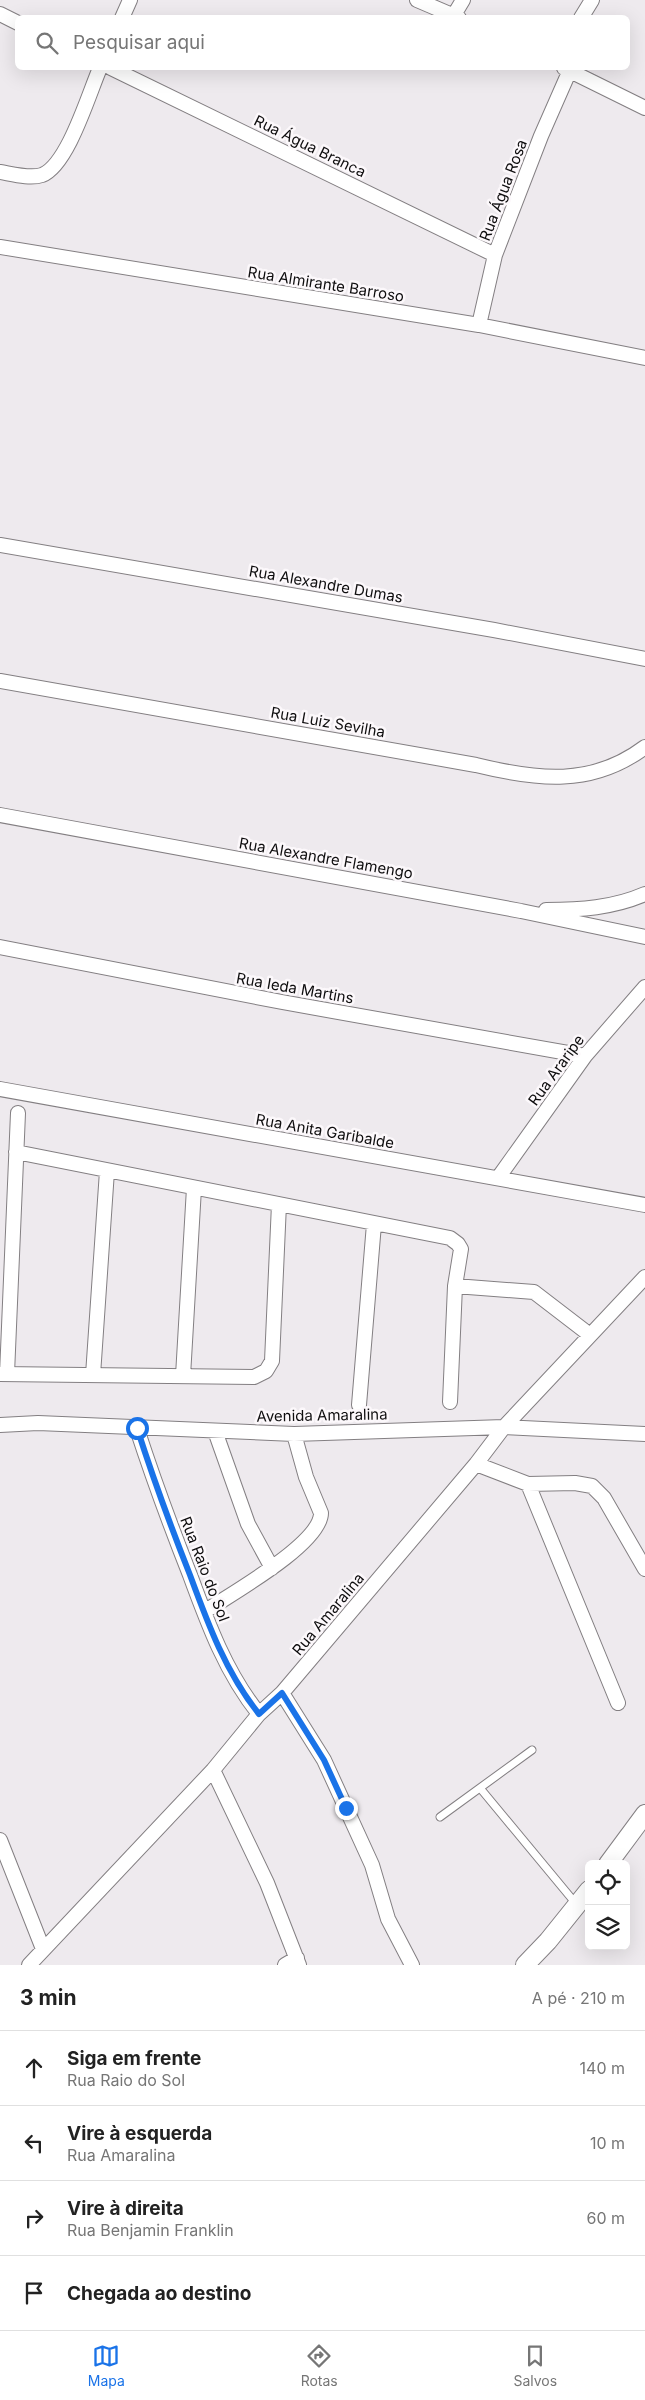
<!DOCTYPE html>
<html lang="pt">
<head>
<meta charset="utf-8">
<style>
  body { margin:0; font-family:Inter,sans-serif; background:#f6f6f6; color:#222 }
  .controls { position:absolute; right:15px; bottom:15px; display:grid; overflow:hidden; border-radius:8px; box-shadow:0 5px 20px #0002 }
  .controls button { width:45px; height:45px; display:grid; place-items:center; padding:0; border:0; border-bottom:1px solid #e0e0e0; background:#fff; color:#222; font:25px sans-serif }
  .stop { position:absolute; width:15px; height:15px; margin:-11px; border:4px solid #1a73e8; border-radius:50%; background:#fff }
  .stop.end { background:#1a73e8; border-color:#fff; box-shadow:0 1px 5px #0008 }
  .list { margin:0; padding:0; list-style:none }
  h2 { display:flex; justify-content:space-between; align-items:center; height:65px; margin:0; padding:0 20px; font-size:21px }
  h2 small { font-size:16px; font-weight:400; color:#767676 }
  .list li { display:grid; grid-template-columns:32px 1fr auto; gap:15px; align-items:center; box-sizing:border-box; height:75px; padding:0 20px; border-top:1px solid #e0e0e0 }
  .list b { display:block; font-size:19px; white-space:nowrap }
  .list p { margin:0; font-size:16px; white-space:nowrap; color:#767676 }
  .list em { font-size:16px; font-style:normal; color:#767676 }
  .icon { flex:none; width:28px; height:28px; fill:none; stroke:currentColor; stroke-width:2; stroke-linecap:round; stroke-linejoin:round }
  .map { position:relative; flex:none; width:645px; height:1965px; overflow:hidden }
  .search { position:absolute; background:#fff; box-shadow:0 5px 20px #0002; left:15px; right:15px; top:15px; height:55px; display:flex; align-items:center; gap:12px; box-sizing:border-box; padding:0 18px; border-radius:8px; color:#767676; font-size:19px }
  .sheet { height:365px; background:#fff }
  nav { display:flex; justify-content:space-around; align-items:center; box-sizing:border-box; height:70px; border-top:1px solid #e0e0e0; background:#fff; font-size:14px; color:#767676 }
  nav a { display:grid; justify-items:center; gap:2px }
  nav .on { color:#1a73e8 }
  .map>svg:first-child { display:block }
</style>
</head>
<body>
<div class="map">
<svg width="645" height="1965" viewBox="0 0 645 1965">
  <rect width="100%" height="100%" fill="#eeeaee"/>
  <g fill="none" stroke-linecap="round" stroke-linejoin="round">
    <g stroke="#837f82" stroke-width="9">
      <path id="service" d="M 480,1788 L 577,1905
        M 440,1817 L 532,1750"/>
    </g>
    <g stroke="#837f82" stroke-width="16">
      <path id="minor" d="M 417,0 L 459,18
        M 0,14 L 18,23
        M 454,15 L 463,0
        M 122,18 L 130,0
        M 581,18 L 592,0
        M 111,68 L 495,255
        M 564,68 L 645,108
        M 0,172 C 12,174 30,179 42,175 C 68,165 89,93 100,68
        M 0,247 L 479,325 L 645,358
        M 479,325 L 495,255 L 541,136 L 570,70
        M 0,545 L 494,630 L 645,659
        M 0,681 L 476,765 C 537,780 592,787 645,747
        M 0,815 L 521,911 L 645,937
        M 546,910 C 580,910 613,908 645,894
        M 0,947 L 282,1002 L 585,1056
        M 0,1089 L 645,1205
        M 16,1152 L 450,1238 L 458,1244 L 461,1249 L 455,1286 L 450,1402
        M 498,1178 L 585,1056 L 645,987
        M 455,1286 L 534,1292 L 590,1335
        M 0,1374 L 254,1377 L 266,1371 L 272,1361 L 279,1204
        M 7,1374 L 18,1113
        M 93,1375 L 107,1171
        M 183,1376 L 194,1188
        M 359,1405 L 374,1224
        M 0,1425 L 38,1423 L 294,1434 L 504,1427 L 645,1434
        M 137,1429 C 153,1478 171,1527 190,1575 C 208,1624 226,1673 259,1714
        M 215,1431 L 248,1524 L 272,1568
        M 476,1464 L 528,1484 L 575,1483 L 592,1486 L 604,1498 L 645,1569
        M 528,1484 L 618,1703
        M 204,1612 C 229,1595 321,1544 321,1513 L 306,1477 L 294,1434
        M 282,1693 L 324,1760 L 372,1865 L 388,1919 L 412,1965
        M 213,1770 L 267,1883 L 299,1965
        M 0,1840 L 43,1949
        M 29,1965 L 213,1770 L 259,1714 L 282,1693 L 476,1464 L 504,1427 L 645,1277
        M 285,1965 L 297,1958"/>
    </g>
    <g stroke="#837f82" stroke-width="20">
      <path id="tertiary" d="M 608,1864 L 645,1814
        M 525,1965 L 548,1941 L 589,1890"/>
    </g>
    <use href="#service" stroke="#fff" stroke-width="7"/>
    <use href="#minor" stroke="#fff" stroke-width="14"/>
    <use href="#tertiary" stroke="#fff" stroke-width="18"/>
  </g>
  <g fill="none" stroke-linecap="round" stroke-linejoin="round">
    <path stroke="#1a73e8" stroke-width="6" d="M 137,1428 C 153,1478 171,1527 190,1575 C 208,1624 226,1673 259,1714 L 282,1693 L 324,1760 L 346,1808"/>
  </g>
  <g text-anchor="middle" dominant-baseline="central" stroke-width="5" stroke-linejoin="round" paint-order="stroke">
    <g font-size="15" fill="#0e0d0e" stroke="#fcf8fb">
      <text transform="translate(310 146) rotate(26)">Rua Água Branca</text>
      <text transform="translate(503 190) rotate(-69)">Rua Água Rosa</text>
      <text transform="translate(326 284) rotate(9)">Rua Almirante Barroso</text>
      <text transform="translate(326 584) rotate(10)">Rua Alexandre Dumas</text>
      <text transform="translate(328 722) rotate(10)">Rua Luiz Sevilha</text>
      <text transform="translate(326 858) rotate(10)">Rua Alexandre Flamengo</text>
      <text transform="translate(295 988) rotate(10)">Rua Ieda Martins</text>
      <text transform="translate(556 1070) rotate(-54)">Rua Araripe</text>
      <text transform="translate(325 1131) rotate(10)">Rua Anita Garibalde</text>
      <text transform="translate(322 1415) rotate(-1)">Avenida Amaralina</text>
      <text transform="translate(205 1569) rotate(69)">Rua Raio do Sol</text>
      <text transform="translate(328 1614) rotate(-50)">Rua Amaralina</text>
    </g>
  </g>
</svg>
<div class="controls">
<button><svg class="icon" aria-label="locate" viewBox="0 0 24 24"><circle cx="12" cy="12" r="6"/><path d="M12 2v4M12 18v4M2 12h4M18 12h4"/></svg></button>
<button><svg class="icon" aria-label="layers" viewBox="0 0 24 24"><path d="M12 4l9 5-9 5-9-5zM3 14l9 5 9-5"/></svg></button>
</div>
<div class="stop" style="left:137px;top:1428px"></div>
<div class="stop end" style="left:346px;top:1808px"></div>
<div class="search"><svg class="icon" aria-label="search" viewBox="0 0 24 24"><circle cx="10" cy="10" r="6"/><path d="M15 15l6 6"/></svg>Pesquisar aqui</div>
</div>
<section class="sheet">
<h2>3 min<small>A pé · 210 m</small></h2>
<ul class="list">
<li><svg class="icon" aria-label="ahead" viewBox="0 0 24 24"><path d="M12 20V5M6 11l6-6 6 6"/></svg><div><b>Siga em frente</b><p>Rua Raio do Sol</p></div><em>140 m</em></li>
<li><svg class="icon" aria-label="left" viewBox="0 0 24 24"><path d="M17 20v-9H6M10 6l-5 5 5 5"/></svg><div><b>Vire à esquerda</b><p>Rua Amaralina</p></div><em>10 m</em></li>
<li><svg class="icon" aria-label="right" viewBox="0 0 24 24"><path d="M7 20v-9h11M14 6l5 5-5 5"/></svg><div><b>Vire à direita</b><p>Rua Benjamin Franklin</p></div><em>60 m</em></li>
<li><svg class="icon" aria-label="arrive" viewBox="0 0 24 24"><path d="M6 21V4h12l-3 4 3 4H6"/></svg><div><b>Chegada ao destino</b></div></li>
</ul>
</section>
<nav>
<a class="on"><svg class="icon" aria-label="map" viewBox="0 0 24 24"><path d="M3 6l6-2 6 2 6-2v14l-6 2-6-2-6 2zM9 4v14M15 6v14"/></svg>Mapa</a>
<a><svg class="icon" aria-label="directions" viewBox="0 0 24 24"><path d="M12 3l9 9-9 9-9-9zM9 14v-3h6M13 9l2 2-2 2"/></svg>Rotas</a>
<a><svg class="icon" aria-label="saved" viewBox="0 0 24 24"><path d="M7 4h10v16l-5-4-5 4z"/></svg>Salvos</a>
</nav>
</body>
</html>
